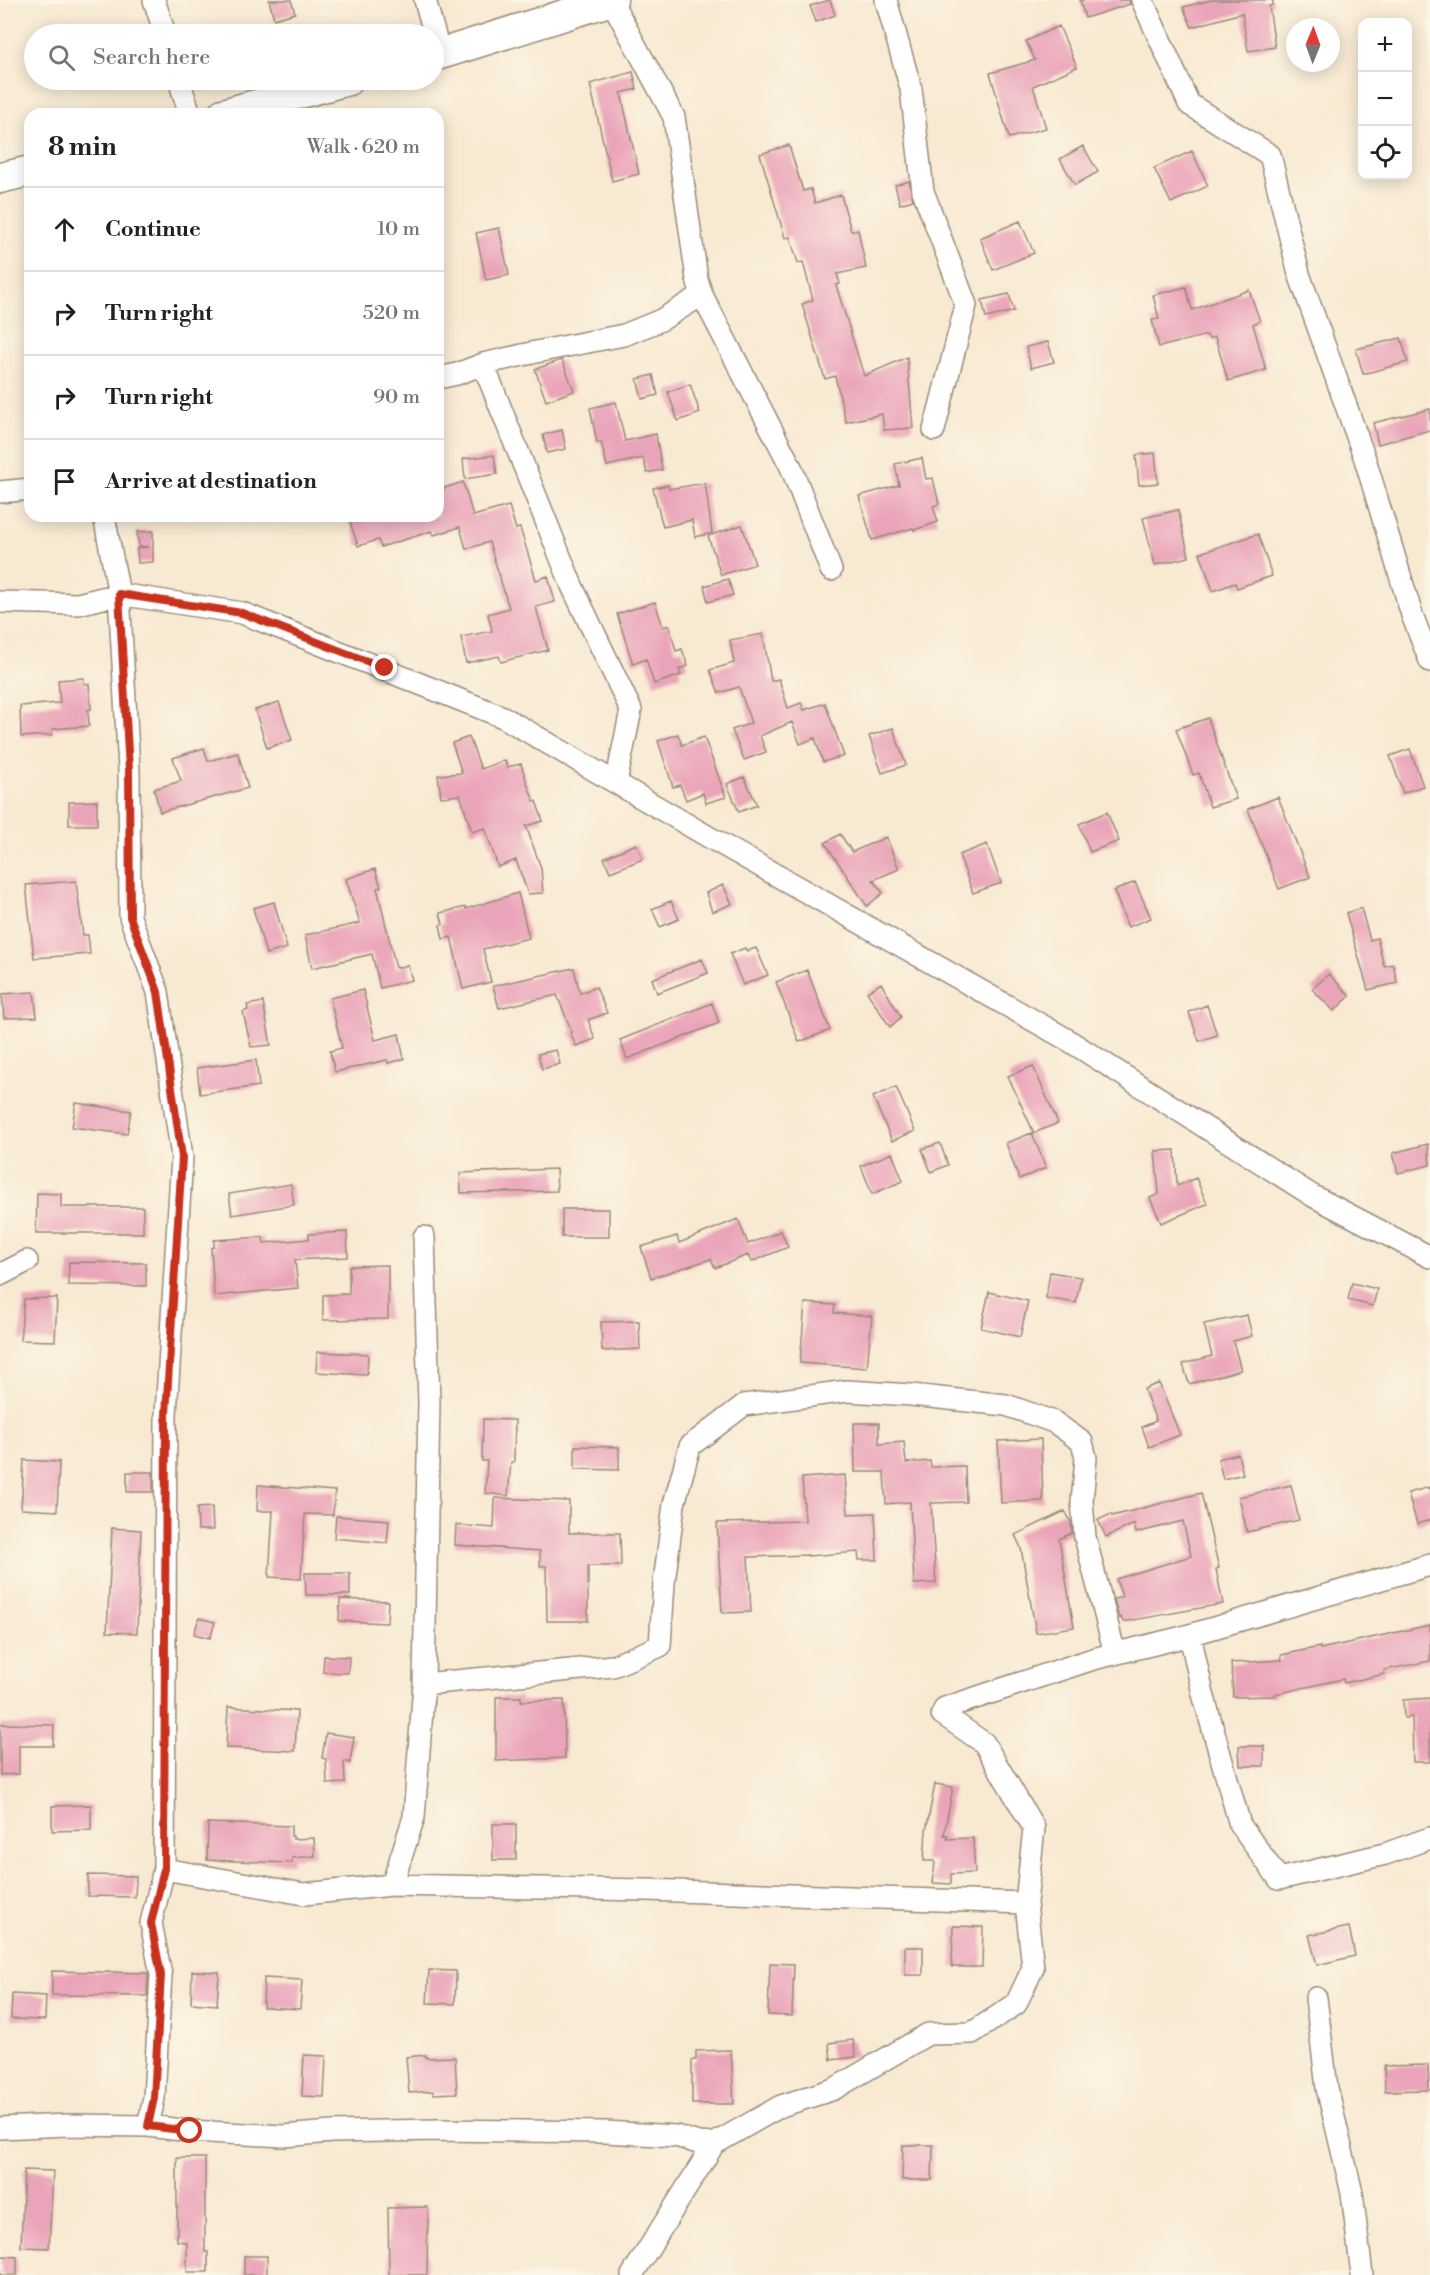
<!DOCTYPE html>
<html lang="en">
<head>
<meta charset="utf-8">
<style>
  body { margin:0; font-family:"Libre Bodoni",serif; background:#f2f2f2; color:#202124 }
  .controls { position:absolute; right:18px; top:18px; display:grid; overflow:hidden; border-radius:12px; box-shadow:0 3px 15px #0003 }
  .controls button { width:54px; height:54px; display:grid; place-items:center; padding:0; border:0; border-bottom:2px solid #e0e0e0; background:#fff; color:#202124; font:30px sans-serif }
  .compass { position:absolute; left:1286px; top:18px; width:54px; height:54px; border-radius:50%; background:#fff; box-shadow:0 3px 15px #0003; rotate:1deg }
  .stop { position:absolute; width:18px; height:18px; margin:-14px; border:4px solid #c8321e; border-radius:50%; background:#fff }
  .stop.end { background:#c8321e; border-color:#fff; box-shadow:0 2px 6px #0008 }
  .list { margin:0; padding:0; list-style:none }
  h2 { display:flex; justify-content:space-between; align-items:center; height:78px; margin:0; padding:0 24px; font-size:26px }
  h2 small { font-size:20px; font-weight:400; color:#757577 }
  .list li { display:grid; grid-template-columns:39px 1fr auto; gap:18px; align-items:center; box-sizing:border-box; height:84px; padding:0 24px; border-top:2px solid #e0e0e0 }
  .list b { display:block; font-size:22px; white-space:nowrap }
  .list em { font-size:20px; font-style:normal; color:#757577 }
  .icon { flex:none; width:33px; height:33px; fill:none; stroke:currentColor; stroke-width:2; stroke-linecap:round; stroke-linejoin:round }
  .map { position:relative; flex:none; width:1430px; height:2275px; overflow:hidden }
  .search { position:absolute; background:#fff; box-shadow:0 3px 15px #0003; left:24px; top:24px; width:420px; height:66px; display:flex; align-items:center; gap:15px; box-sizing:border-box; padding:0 21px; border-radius:33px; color:#757577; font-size:22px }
  .panel { position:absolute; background:#fff; box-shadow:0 3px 15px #0003; left:24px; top:108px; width:420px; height:414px; border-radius:18px }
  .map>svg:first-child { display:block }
</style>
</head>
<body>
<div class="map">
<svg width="1430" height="2275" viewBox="0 0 1430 2275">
  <rect width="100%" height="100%" fill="#fcf5e5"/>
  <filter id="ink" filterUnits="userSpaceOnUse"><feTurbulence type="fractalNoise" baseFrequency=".0167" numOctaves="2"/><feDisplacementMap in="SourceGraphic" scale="12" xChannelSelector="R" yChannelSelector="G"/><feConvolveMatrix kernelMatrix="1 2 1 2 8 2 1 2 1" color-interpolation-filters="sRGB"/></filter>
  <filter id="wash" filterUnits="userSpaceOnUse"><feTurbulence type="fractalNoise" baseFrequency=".008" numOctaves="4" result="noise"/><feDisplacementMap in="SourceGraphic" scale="24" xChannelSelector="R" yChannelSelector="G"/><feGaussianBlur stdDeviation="1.35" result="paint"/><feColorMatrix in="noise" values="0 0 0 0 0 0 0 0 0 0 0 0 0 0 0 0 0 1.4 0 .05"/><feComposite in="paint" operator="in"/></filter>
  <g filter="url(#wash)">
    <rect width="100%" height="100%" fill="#f8e9d2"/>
    <g id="blocks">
      <path fill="#eaa4b9" d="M 269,0 L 291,0 L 295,13 L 274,19 Z
        M 830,0 L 835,15 L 816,22 L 810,6 Z
        M 1080,0 L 1129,0 L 1130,4 L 1085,18 Z
        M 1211,0 L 1273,0 L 1273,5 L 1269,6 L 1275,47 L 1248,51 L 1242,13 L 1192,27 L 1183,7 Z
        M 1059,26 L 1077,67 L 1033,86 L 1046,128 L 1009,138 L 990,73 L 1035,60 L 1026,41 Z
        M 633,72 L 637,89 L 621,93 L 639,174 L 612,181 L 590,84 Z
        M 789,145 L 803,191 L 811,189 L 815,203 L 841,195 L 851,231 L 858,230 L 866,268 L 837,274 L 840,284 L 836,285 L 864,376 L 907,357 L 913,428 L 884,430 L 882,414 L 846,422 L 835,376 L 825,379 L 802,304 L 813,300 L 803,262 L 798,263 L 790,237 L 785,238 L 760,154 Z
        M 1083,146 L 1098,172 L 1075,185 L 1060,159 Z
        M 1192,151 L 1208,186 L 1171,203 L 1154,168 Z
        M 909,181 L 913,200 L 900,204 L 895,185 Z
        M 1020,221 L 1034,253 L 993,270 L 980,238 Z
        M 499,228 L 509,275 L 486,280 L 476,233 Z
        M 1186,287 L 1192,310 L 1249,290 L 1260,321 L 1253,324 L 1266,370 L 1228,381 L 1215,337 L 1209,339 L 1207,335 L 1159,347 L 1152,320 L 1159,319 L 1153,295 Z
        M 1009,294 L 1014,311 L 986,318 L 982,300 Z
        M 1401,338 L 1408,362 L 1363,374 L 1356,349 Z
        M 1048,342 L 1054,362 L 1031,368 L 1026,347 Z
        M 562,360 L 574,391 L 546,401 L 535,369 Z
        M 653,375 L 658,395 L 642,399 L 637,379 Z
        M 690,384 L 700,413 L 678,421 L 668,392 Z
        M 616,402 L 625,441 L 656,434 L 662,470 L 647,473 L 643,458 L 607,466 L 601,442 L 597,443 L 590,408 Z
        M 1430,409 L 1430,430 L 1378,444 L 1373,423 Z
        M 562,430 L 566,449 L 547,453 L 543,435 Z
        M 1155,453 L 1158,483 L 1139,485 L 1136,455 Z
        M 494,455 L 497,474 L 465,479 L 463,459 Z
        M 922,458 L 926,479 L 933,478 L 939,504 L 933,506 L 938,522 L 914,530 L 913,528 L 872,540 L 859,496 L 899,485 L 895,464 Z
        M 463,482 L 473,516 L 509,506 L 516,529 L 520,528 L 536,580 L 548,576 L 555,602 L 536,607 L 548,650 L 501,662 L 499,656 L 466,663 L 461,637 L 492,631 L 488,614 L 509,608 L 489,542 L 466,549 L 460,527 L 434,535 L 432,531 L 381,547 L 378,540 L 358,546 L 348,516 L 438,516 L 438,490 Z
        M 705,483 L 712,533 L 695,537 L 692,520 L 663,527 L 653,488 L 668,485 L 669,489 Z
        M 1178,510 L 1189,557 L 1155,565 L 1143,518 Z
        M 742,525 L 755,564 L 721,575 L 708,536 Z
        M 153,531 L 153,562 L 138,563 L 137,548 L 149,547 L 139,546 L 137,532 Z
        M 1258,534 L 1272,576 L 1237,588 L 1235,583 L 1213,591 L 1200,553 Z
        M 728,579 L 733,595 L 708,602 L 704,586 Z
        M 655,602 L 663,627 L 669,625 L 676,651 L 682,649 L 688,666 L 679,669 L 681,675 L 654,684 L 646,659 L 633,664 L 617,614 Z
        M 763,634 L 771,681 L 779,679 L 788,708 L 801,703 L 804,710 L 825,703 L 844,756 L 823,762 L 815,738 L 800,744 L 792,722 L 760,736 L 766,752 L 744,760 L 732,730 L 751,723 L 739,687 L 719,693 L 710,670 L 734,663 L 730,640 Z
        M 84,678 L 84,684 L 89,684 L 91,709 L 88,710 L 89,726 L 52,729 L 52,735 L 21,737 L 20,706 L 60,703 L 58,680 Z
        M 279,702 L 292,740 L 267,748 L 255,710 Z
        M 1208,718 L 1236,799 L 1210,807 L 1199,773 L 1193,775 L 1176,729 Z
        M 893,728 L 906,765 L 882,773 L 869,736 Z
        M 678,734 L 682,745 L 704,737 L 726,797 L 706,803 L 703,793 L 686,800 L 680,785 L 673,787 L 658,741 Z
        M 469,737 L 481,769 L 505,760 L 507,767 L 521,764 L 526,780 L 534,801 L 536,801 L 543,821 L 526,826 L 541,868 L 543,893 L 528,894 L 516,860 L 498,867 L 485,828 L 472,832 L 460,795 L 441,797 L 438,775 L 462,773 L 452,743 Z
        M 204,748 L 208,761 L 238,753 L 248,788 L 160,812 L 154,789 L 181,781 L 173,758 Z
        M 1410,749 L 1423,786 L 1403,793 L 1390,756 Z
        M 744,777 L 757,805 L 739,812 L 727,784 Z
        M 1278,797 L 1310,877 L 1279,889 L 1248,809 Z
        M 97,801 L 97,825 L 69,825 L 69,802 Z
        M 1107,812 L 1119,841 L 1090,852 L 1079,824 Z
        M 840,834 L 852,852 L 886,837 L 899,869 L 873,880 L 883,893 L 867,906 L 825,843 Z
        M 636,844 L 643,859 L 610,872 L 604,858 Z
        M 987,844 L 1001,883 L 973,893 L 959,855 Z
        M 375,869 L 381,887 L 377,888 L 396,968 L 408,965 L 412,980 L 380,988 L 372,954 L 312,968 L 305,935 L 360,923 L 346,879 Z
        M 76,881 L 83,935 L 88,935 L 90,954 L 34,958 L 26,885 Z
        M 1135,882 L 1151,918 L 1128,927 L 1114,891 Z
        M 723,885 L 732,904 L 712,912 L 706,893 Z
        M 518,893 L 529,938 L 483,949 L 491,982 L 463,989 L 451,937 L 443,939 L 440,925 L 443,924 L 440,913 L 466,907 L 466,909 Z
        M 671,901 L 679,919 L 660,927 L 652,909 Z
        M 274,902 L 287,948 L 266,954 L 253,908 Z
        M 1361,908 L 1370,940 L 1377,938 L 1384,966 L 1393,964 L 1397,983 L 1368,990 L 1346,913 Z
        M 745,948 L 747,951 L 756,948 L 768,975 L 743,985 L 730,954 Z
        M 702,959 L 708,973 L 657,993 L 652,979 Z
        M 574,968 L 580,993 L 596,987 L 607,1013 L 588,1020 L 595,1039 L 576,1046 L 570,1032 L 572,1032 L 557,995 L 499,1008 L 493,986 Z
        M 807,970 L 830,1030 L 799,1042 L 776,982 Z
        M 1329,974 L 1350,996 L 1334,1011 L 1312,989 Z
        M 881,983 L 901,1017 L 890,1027 L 867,992 Z
        M 363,990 L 375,1040 L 399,1034 L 404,1059 L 388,1063 L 387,1060 L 335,1072 L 330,1051 L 342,1048 L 330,998 Z
        M 34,992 L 37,1017 L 4,1018 L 2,994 Z
        M 263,1002 L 271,1045 L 251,1047 L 243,1012 L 248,1010 L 247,1005 Z
        M 712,1003 L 719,1023 L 627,1059 L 620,1040 Z
        M 1207,1005 L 1217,1035 L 1199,1041 L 1189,1012 Z
        M 556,1050 L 560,1064 L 542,1069 L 538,1054 Z
        M 256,1060 L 259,1086 L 200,1094 L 197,1068 Z
        M 1033,1066 L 1058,1123 L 1034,1133 L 1008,1076 Z
        M 896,1087 L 915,1131 L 892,1141 L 873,1097 Z
        M 76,1103 L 131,1111 L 127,1134 L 72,1127 Z
        M 1032,1133 L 1046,1168 L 1019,1179 L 1006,1143 Z
        M 940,1143 L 948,1165 L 931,1172 L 922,1149 Z
        M 1428,1144 L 1430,1165 L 1398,1173 L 1393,1153 Z
        M 1175,1150 L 1177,1186 L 1196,1178 L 1207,1204 L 1161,1223 L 1150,1198 L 1159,1194 L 1155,1151 Z
        M 892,1153 L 903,1181 L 872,1194 L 861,1166 Z
        M 556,1169 L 557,1191 L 461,1193 L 460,1173 Z
        M 291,1184 L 294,1205 L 232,1215 L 229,1194 Z
        M 37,1193 L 61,1194 L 61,1207 L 143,1207 L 143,1233 L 36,1233 Z
        M 562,1209 L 609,1209 L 609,1237 L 562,1237 Z
        M 738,1219 L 748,1244 L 781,1231 L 788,1247 L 751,1262 L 748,1255 L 715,1268 L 711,1259 L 651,1278 L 641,1247 L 677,1236 L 679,1243 Z
        M 347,1232 L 348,1257 L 295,1260 L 298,1288 L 214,1296 L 211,1248 L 214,1247 L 214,1240 L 263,1237 L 264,1243 L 309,1239 L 309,1234 Z
        M 69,1262 L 146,1263 L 146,1286 L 68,1285 Z
        M 388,1265 L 388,1319 L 323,1320 L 323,1295 L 349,1294 L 349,1266 Z
        M 1050,1272 L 1081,1277 L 1076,1303 L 1046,1298 Z
        M 1352,1283 L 1377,1289 L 1373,1306 L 1348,1300 Z
        M 989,1292 L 1028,1301 L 1020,1337 L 981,1328 Z
        M 57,1298 L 55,1341 L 20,1340 L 24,1299 Z
        M 805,1303 L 835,1305 L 834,1313 L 872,1316 L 867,1368 L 800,1363 Z
        M 1247,1315 L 1252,1336 L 1233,1341 L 1241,1370 L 1189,1384 L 1183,1364 L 1212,1356 L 1204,1324 Z
        M 639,1321 L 640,1349 L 602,1351 L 601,1322 Z
        M 317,1352 L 368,1354 L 367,1375 L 316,1372 Z
        M 1159,1383 L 1180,1435 L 1149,1447 L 1142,1427 L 1156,1421 L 1144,1389 Z
        M 483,1419 L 515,1420 L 514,1462 L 511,1462 L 508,1496 L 485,1493 L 487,1461 L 482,1461 Z
        M 854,1423 L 879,1423 L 879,1444 L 904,1442 L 906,1463 L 930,1461 L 931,1467 L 965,1466 L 966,1502 L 931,1503 L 936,1583 L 914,1584 L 910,1502 L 886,1504 L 884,1472 L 855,1472 Z
        M 1041,1439 L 1043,1501 L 1001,1503 L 998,1441 Z
        M 575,1446 L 619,1447 L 619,1470 L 575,1469 Z
        M 1238,1454 L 1243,1474 L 1223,1479 L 1218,1459 Z
        M 24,1460 L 59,1462 L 57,1511 L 21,1509 Z
        M 127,1472 L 153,1472 L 153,1492 L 127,1492 Z
        M 845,1475 L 848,1514 L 875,1513 L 877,1560 L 859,1560 L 858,1552 L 808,1556 L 808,1555 L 748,1557 L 751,1612 L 722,1613 L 717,1523 L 805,1521 L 802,1478 Z
        M 258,1485 L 335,1491 L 333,1515 L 305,1514 L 301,1579 L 269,1577 L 273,1511 L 257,1511 Z
        M 1291,1485 L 1299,1520 L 1247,1532 L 1239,1497 Z
        M 1430,1487 L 1430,1520 L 1417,1524 L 1408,1493 Z
        M 1201,1493 L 1219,1568 L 1216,1569 L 1223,1604 L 1123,1622 L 1121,1617 L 1119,1618 L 1114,1599 L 1122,1597 L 1116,1579 L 1191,1556 L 1183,1521 L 1136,1533 L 1134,1524 L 1106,1537 L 1098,1520 L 1111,1514 L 1112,1516 Z
        M 495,1498 L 569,1501 L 569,1533 L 620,1533 L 621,1566 L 588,1566 L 588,1621 L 547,1621 L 546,1566 L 540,1566 L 540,1551 L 455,1545 L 456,1525 L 494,1528 Z
        M 212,1507 L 213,1530 L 198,1530 L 197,1508 Z
        M 1065,1511 L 1071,1522 L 1072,1533 L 1059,1539 L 1074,1627 L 1036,1633 L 1021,1548 L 1015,1535 Z
        M 336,1516 L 389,1520 L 387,1543 L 334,1538 Z
        M 112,1528 L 141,1530 L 137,1633 L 107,1632 Z
        M 305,1573 L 350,1573 L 350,1595 L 306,1595 Z
        M 340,1599 L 388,1601 L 387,1623 L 339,1621 Z
        M 199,1618 L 215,1622 L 210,1638 L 194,1634 Z
        M 1430,1625 L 1430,1661 L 1384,1670 L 1385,1674 L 1344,1683 L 1343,1679 L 1275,1694 L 1275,1696 L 1233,1697 L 1231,1663 L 1282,1660 L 1281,1655 L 1320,1647 L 1320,1649 Z
        M 324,1656 L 349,1657 L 348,1673 L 323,1672 Z
        M 496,1697 L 521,1697 L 521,1701 L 564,1700 L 565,1758 L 496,1761 Z
        M 1430,1698 L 1430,1762 L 1413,1762 L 1412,1717 L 1404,1718 L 1403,1700 Z
        M 228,1707 L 297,1711 L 295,1751 L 226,1748 Z
        M 0,1724 L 54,1725 L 53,1746 L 19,1746 L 19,1774 L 0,1775 Z
        M 326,1733 L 354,1737 L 350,1763 L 344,1761 L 345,1783 L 327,1784 L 326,1759 L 322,1758 Z
        M 1239,1746 L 1264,1746 L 1264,1766 L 1240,1766 Z
        M 935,1784 L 953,1787 L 944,1835 L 948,1835 L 947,1839 L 973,1838 L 975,1873 L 951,1874 L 951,1884 L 933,1883 L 935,1861 L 924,1861 L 926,1831 Z
        M 91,1805 L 91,1830 L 52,1831 L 52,1806 Z
        M 208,1823 L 291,1826 L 291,1836 L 293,1836 L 293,1839 L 314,1838 L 315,1856 L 292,1858 L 292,1863 L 207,1860 Z
        M 493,1824 L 516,1824 L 516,1860 L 493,1860 Z
        M 88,1875 L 136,1876 L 135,1897 L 88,1896 Z
        M 953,1926 L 983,1927 L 982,1967 L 952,1967 Z
        M 1349,1927 L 1355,1956 L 1317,1965 L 1309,1935 Z
        M 905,1947 L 923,1947 L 923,1975 L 905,1975 Z
        M 770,1963 L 794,1964 L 792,2016 L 768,2015 Z
        M 429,1970 L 456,1971 L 455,2004 L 427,2003 Z
        M 52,1971 L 148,1973 L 147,1996 L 52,1995 Z
        M 192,1971 L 219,1972 L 217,2005 L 191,2003 Z
        M 264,1978 L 302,1980 L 300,2009 L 263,2007 Z
        M 12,1994 L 46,1996 L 45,2020 L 11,2019 Z
        M 853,2040 L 856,2057 L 831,2060 L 829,2043 Z
        M 731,2050 L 734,2104 L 692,2104 L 692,2060 L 696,2060 L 696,2051 Z
        M 304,2055 L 326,2056 L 324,2097 L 302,2096 Z
        M 426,2055 L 426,2058 L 455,2057 L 457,2093 L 433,2094 L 433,2091 L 409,2093 L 406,2057 Z
        M 1428,2065 L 1429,2090 L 1385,2091 L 1384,2066 Z
        M 903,2145 L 933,2145 L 932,2180 L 902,2180 Z
        M 177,2158 L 205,2158 L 205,2252 L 208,2252 L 208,2272 L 187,2272 L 187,2242 L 177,2241 Z
        M 24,2170 L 53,2171 L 49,2248 L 21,2247 Z
        M 428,2207 L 427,2275 L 389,2275 L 388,2208 Z
        M 0,2256 L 17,2257 L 17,2275 L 0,2275 Z
        M 244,2256 L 267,2256 L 267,2275 L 244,2275 Z"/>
    </g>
  </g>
  <g filter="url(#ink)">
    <use href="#blocks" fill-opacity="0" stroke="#9a8a78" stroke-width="1.5"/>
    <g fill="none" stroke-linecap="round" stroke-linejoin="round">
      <g stroke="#9a8a78" stroke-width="24">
        <path id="street" d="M 154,0 L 165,34
          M 425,0 L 440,54
          M 611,0 L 674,117 L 697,279 L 702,295 L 791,467 L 831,570
          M 886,0 L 911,89 L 923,191 L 966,305 L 934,430
          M 1142,0 L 1189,104 L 1270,155 L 1299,274 L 1365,459 L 1412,615 L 1430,661
          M 179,80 L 190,114
          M 483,364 L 572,586 L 631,710 L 616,783
          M 438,378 L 457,374 L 483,364 L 536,352 L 624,335 L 661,320 L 702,295
          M 0,492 L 30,489
          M 104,516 L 119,594 L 129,770 L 130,917 L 158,992 L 182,1157 L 166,1414 L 164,1869 L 304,1894 L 392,1885 L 414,1817 L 424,1684 L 429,1402 L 424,1237
          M 0,602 L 78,604 L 119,594 L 242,613 L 503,717 L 707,836 L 1068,1040 L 1313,1196 L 1430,1257
          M 0,1275 L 27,1261
          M 1190,1635 L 1203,1694 L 1240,1825 L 1279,1879 L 1385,1854 L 1430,1838
          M 424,1684 L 613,1666 L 660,1646 L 664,1583 L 674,1504 L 690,1446 L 744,1405 L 847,1391 L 911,1395 L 1006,1405 L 1054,1422 L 1082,1442 L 1086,1458 L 1082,1502 L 1085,1537 L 1115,1654
          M 392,1885 L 646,1890 L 1026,1903
          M 1316,1998 L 1327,2088 L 1352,2193 L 1362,2275
          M 148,2126 L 154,2098 L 161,1975 L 151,1923 L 164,1869
          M 0,2128 L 67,2125 L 148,2126 L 190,2131 L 283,2136 L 332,2132 L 438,2130 L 605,2132 L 676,2136 L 698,2143 L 714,2144
          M 632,2275 L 714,2144 L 781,2106 L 834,2089 L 928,2034 L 972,2033 L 1016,2004 L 1033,1968 L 1026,1903 L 1034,1828 L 984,1743 L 942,1714 L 945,1708 L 1093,1659 L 1179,1638 L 1430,1565"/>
      </g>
      <g stroke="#9a8a78" stroke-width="33">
        <path id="secondary" d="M 434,56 L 612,0
          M 223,114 L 348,80
          M 0,178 L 30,171"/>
      </g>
      <use href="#street" stroke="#fff" stroke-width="21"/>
      <use href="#secondary" stroke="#fff" stroke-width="30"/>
    </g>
  </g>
  <g fill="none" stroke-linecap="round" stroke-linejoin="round" filter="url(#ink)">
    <path stroke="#c8321e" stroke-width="8" d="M 190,2131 L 148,2126 L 154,2098 L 161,1975 L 151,1923 L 164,1869 L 166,1414 L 182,1157 L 158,992 L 130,917 L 129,770 L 119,594 L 242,613 L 385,668"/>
  </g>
</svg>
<div class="controls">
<button>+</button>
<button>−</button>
<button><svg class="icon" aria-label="locate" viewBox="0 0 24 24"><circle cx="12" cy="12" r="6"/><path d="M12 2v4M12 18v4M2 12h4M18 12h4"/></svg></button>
</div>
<svg class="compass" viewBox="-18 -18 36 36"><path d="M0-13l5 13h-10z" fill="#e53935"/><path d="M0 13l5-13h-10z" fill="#757577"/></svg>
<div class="stop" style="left:190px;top:2131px"></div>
<div class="stop end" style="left:385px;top:668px"></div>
<div class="search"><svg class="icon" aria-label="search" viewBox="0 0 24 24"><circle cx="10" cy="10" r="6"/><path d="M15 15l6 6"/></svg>Search here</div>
<section class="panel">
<h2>8 min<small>Walk · 620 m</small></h2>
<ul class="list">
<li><svg class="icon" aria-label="ahead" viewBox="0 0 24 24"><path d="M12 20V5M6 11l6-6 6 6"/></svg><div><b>Continue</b></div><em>10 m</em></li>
<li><svg class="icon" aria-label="right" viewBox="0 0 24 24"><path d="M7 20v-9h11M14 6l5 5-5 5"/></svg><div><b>Turn right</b></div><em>520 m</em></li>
<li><svg class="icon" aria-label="right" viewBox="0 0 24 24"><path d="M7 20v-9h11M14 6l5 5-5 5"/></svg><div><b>Turn right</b></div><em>90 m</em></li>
<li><svg class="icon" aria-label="arrive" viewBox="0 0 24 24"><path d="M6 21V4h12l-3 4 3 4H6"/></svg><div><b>Arrive at destination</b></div></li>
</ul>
</section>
</div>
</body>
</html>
